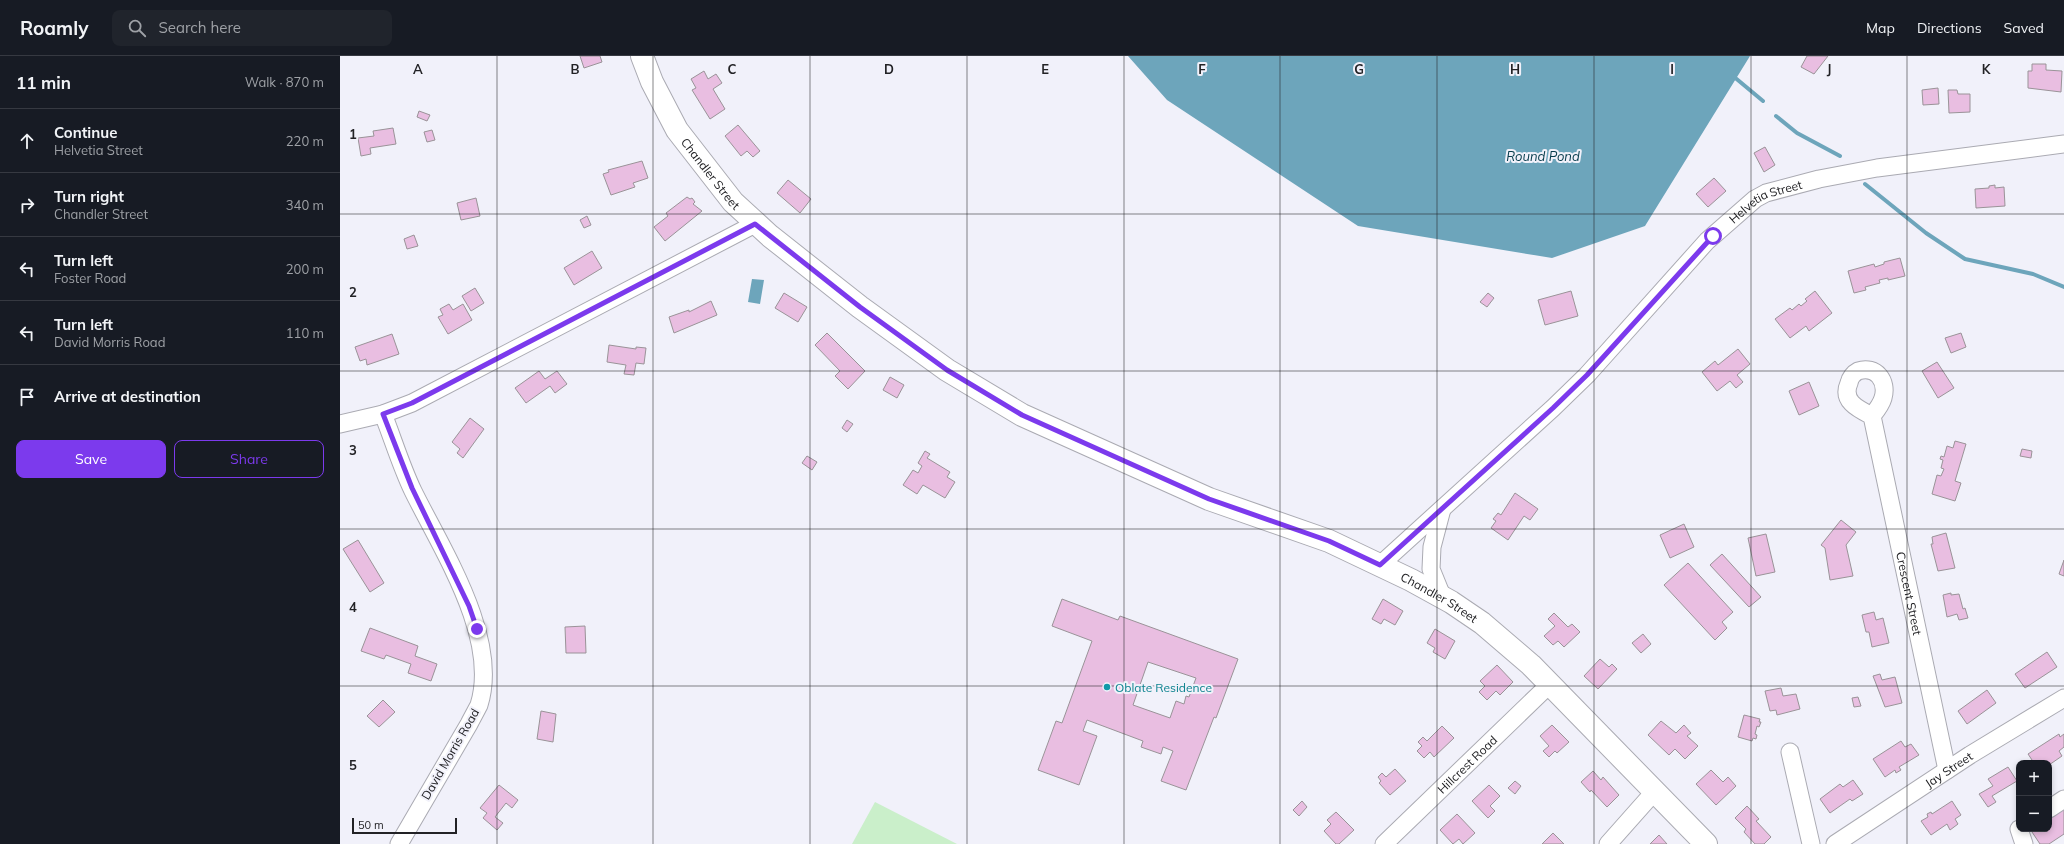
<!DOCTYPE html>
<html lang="en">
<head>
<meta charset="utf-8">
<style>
  body { margin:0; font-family:Mulish,sans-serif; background:#20242c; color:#f1f3f6 }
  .controls { position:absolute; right:12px; bottom:12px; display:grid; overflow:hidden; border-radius:8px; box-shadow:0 2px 6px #0003 }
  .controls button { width:36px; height:36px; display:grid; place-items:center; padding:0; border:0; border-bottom:1px solid #363941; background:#171b24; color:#f1f3f6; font:20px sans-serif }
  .scale { position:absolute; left:12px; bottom:10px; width:105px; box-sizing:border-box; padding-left:4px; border:2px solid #222225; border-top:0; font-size:11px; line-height:14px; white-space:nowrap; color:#222225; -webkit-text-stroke:3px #f1f1fa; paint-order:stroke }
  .stop { position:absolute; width:12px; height:12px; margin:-9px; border:3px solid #7c3aed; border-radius:50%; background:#fff }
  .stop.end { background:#7c3aed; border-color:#fff; box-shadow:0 1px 4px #0008 }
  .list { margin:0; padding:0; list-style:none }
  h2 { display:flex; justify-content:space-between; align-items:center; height:52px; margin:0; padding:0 16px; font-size:17px }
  h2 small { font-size:13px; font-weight:400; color:#9ea1a6 }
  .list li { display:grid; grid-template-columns:26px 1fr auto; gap:12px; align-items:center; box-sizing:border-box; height:64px; padding:0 16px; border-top:1px solid #363941 }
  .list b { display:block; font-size:15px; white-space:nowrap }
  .list p { margin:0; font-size:13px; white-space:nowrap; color:#9ea1a6 }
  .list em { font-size:13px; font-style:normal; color:#9ea1a6 }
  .actions { display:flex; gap:8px; padding:12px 16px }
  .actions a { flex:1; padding:9px 0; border:1px solid #7c3aed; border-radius:8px; text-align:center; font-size:14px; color:#7c3aed }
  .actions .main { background:#7c3aed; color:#fff }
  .icon { flex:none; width:22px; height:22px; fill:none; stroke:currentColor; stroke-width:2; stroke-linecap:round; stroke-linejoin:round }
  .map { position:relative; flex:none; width:1724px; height:788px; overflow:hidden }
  header { display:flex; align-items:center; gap:24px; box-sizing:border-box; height:56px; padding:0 20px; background:#171b24; border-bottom:1px solid #363941 }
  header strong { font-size:19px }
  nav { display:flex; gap:22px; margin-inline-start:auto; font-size:14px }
  .search { width:280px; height:36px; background:#20242c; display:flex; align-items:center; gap:10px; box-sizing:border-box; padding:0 14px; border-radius:8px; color:#9ea1a6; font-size:15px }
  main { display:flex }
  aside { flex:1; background:#171b24 }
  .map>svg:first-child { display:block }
</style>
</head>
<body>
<header>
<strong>Roamly</strong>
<div class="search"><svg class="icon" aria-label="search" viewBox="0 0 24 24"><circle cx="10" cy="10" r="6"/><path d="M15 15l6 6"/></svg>Search here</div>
<nav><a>Map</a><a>Directions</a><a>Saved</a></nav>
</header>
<main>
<aside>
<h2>11 min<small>Walk · 870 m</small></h2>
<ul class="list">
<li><svg class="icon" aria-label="ahead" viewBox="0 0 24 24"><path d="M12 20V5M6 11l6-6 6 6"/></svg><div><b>Continue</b><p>Helvetia Street</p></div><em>220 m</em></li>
<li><svg class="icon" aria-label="right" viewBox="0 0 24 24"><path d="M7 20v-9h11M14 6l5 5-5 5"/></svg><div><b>Turn right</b><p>Chandler Street</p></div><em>340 m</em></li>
<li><svg class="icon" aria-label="left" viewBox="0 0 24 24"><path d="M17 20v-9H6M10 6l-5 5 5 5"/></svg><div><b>Turn left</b><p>Foster Road</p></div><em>200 m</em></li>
<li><svg class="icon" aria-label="left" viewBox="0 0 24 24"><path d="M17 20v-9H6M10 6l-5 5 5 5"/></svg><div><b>Turn left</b><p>David Morris Road</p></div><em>110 m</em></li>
<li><svg class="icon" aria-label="arrive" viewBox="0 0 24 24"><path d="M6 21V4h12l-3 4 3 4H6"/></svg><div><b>Arrive at destination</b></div></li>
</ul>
<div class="actions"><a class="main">Save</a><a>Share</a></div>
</aside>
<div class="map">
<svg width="1724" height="788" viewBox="0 0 1724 788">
  <rect width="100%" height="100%" fill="#f1f1fa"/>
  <path fill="#caefca" d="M 535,746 L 617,788 L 512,788 Z"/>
  <path fill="#6da5bb" d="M 788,0 L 1410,0 L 1305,170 L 1212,202 L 1018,170 L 827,44 Z
    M 412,223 L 424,224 L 420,248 L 408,246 Z"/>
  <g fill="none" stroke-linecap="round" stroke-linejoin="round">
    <path stroke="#6da5bb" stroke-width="4" d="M 1393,20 L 1423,45
      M 1436,60 L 1457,77 L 1500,100
      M 1525,128 L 1586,177 L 1625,203 L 1693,218 L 1724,231"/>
  </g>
  <path fill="#e9bee1" stroke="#9a9398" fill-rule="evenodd" d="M 240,0 L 260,0 L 262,6 L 244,12 Z
    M 1467,0 L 1488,0 L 1474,18 L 1461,11 Z
    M 1692,8 L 1706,8 L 1706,14 L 1722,15 L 1721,36 L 1688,32 L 1688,15 L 1692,15 Z
    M 364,15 L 368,23 L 376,18 L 382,27 L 373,33 L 385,53 L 370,63 L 352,34 L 356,32 L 351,23 Z
    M 1598,32 L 1599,48 L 1583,49 L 1582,34 Z
    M 1608,34 L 1617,34 L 1618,38 L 1630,38 L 1630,56 L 1609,57 Z
    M 79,55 L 90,59 L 87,65 L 77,61 Z
    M 398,69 L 420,95 L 413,101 L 407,95 L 401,100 L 385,80 Z
    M 53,72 L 56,88 L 30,92 L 31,98 L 21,100 L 18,82 L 34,80 L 33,75 Z
    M 92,74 L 95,84 L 87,86 L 84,76 Z
    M 1425,91 L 1435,109 L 1424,116 L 1414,97 Z
    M 302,105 L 308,122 L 293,127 L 295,131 L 271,139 L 263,118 L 269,116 L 268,114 Z
    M 1374,122 L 1386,135 L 1368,151 L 1356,138 Z
    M 448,124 L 471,143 L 460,157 L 437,137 Z
    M 1655,129 L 1655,132 L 1664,131 L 1665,150 L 1636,152 L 1635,133 L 1649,132 L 1649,130 Z
    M 347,141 L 350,143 L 352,142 L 355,146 L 353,148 L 362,155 L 325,185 L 314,171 L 328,160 L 326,157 Z
    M 136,142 L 140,160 L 121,164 L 117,147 Z
    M 247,160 L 251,169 L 244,172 L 240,164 Z
    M 74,179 L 78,190 L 67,193 L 64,183 Z
    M 252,195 L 262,212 L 234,229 L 224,212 Z
    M 1560,202 L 1565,220 L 1548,224 L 1548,222 L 1539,224 L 1540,227 L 1525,231 L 1526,234 L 1514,237 L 1508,215 L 1534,208 L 1535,211 L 1544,208 L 1544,206 Z
    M 135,232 L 144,247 L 131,255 L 122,240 Z
    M 1231,235 L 1238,260 L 1205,269 L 1198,244 Z
    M 1475,235 L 1492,257 L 1469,275 L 1466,270 L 1450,282 L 1435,263 L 1450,252 L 1452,254 L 1459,248 L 1461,250 L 1467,245 L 1465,243 Z
    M 444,237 L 467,251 L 458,266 L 435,252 Z
    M 1148,237 L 1154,242 L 1147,251 L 1140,246 Z
    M 371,245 L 377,259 L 334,277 L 329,261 L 349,254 L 349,256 Z
    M 109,248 L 113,254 L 123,248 L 132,264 L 108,278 L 98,261 L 103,259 L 100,253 Z
    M 487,277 L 525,315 L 508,333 L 495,320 L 500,315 L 475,289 Z
    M 1621,277 L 1626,291 L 1611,297 L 1605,282 Z
    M 52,278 L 59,298 L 27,309 L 26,303 L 20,305 L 15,291 Z
    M 269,289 L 296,293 L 296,291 L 306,292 L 304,308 L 296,307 L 294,319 L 284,318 L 286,309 L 267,306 Z
    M 1398,293 L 1410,308 L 1397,319 L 1403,326 L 1396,332 L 1390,325 L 1377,335 L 1362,316 L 1375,305 L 1378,309 Z
    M 1597,306 L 1614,332 L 1598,342 L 1582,315 Z
    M 199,315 L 205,323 L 217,315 L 227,328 L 215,337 L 210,330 L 186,347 L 175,332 Z
    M 550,321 L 564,329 L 557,342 L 543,334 Z
    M 1469,326 L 1479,350 L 1459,359 L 1449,335 Z
    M 130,362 L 144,373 L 123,402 L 117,397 L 120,393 L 112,386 Z
    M 507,364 L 513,368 L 507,376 L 502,372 Z
    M 1615,385 L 1626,388 L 1615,425 L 1621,427 L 1615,445 L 1592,438 L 1597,419 L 1601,420 L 1604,413 L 1601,412 L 1603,404 L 1600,403 L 1601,400 L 1604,401 L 1607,390 L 1613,392 Z
    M 1682,393 L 1692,395 L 1691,402 L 1680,400 Z
    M 585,395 L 590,398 L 587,402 L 610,416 L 607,421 L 615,426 L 605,442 L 583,429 L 577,438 L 563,429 L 573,414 L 578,417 L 582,410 L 578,407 Z
    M 467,400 L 477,406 L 472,414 L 462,407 Z
    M 1175,437 L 1198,453 L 1190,464 L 1184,460 L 1168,484 L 1151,472 L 1156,465 L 1153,463 L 1158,457 L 1161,459 Z
    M 1501,464 L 1516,476 L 1506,489 L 1513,520 L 1490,524 L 1485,492 L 1481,489 Z
    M 1344,468 L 1354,491 L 1330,502 L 1320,479 Z
    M 1606,477 L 1615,512 L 1598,515 L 1591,488 L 1593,488 L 1592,481 Z
    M 1426,478 L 1435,516 L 1416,520 L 1408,482 Z
    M 18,484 L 44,527 L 30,536 L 3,493 Z
    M 1382,498 L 1421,541 L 1409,551 L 1370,509 Z
    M 1724,504 L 1724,520 L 1719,518 Z
    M 1348,507 L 1393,556 L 1382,566 L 1387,572 L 1375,584 L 1324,529 Z
    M 1611,537 L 1611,539 L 1619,538 L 1623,553 L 1625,552 L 1628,562 L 1619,564 L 1617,558 L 1607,561 L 1603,539 Z
    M 722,543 L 778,564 L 780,560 L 898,603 L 876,662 L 874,661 L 846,734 L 821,725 L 833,695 L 823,691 L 821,698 L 801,691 L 803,685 L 747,664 L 743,675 L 757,680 L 739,729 L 698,714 L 716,665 L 722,667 L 752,585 L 712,570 ZM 808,606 L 856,622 L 849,641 L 846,640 L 844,648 L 836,645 L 830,662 L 793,649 Z
    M 1043,543 L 1063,555 L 1055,569 L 1044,563 L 1041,568 L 1032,563 Z
    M 1534,556 L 1536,564 L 1543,562 L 1549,587 L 1532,591 L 1529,576 L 1526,576 L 1522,559 Z
    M 1214,557 L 1228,571 L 1232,568 L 1240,576 L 1224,591 L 1218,585 L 1213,589 L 1204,580 L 1215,570 L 1208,563 Z
    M 245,570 L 246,597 L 226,597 L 225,571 Z
    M 30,572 L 78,590 L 75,600 L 97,608 L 91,625 L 68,617 L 71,608 L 46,599 L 44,603 L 21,595 Z
    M 1095,573 L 1115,585 L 1105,603 L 1093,596 L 1095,592 L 1087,587 Z
    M 1303,578 L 1311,588 L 1301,597 L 1292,587 Z
    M 1707,596 L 1717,611 L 1685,632 L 1675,618 Z
    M 1260,603 L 1269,611 L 1272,608 L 1277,613 L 1258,633 L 1244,620 Z
    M 1157,609 L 1173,626 L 1160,639 L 1156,635 L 1147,644 L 1139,636 L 1145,630 L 1140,625 Z
    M 1540,618 L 1542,624 L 1555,621 L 1562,647 L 1545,651 L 1533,620 Z
    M 1441,632 L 1443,640 L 1456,638 L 1460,653 L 1437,659 L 1436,654 L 1430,655 L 1425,635 Z
    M 1647,634 L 1656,647 L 1627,668 L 1618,655 Z
    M 1518,641 L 1521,650 L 1514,651 L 1512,642 Z
    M 43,644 L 55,656 L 39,671 L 27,660 Z
    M 201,655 L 216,658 L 213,686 L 197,683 Z
    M 1404,659 L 1420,663 L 1419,666 L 1421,666 L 1419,671 L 1417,670 L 1415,678 L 1417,679 L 1416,683 L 1413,682 L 1412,685 L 1398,681 Z
    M 1321,665 L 1336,677 L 1344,669 L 1351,677 L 1347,680 L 1358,690 L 1345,703 L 1335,693 L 1329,699 L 1308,679 Z
    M 1212,669 L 1229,686 L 1217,697 L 1215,695 L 1209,701 L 1203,695 L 1209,690 L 1200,680 Z
    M 1102,670 L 1114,682 L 1094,701 L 1090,696 L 1084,702 L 1077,695 L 1082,690 L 1078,686 L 1083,681 L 1087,685 Z
    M 1719,678 L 1720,681 L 1724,678 L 1724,691 L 1719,695 L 1722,700 L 1709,709 L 1709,707 L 1694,707 L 1688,698 Z
    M 1561,685 L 1565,691 L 1571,688 L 1579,699 L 1559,711 L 1561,714 L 1556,717 L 1555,714 L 1545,721 L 1533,703 Z
    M 1668,711 L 1677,725 L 1652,740 L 1656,746 L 1648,751 L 1639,738 L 1653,730 L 1648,723 Z
    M 1055,713 L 1066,725 L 1050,739 L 1039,727 L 1041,725 L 1038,721 L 1042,717 L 1046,721 Z
    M 1371,714 L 1383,726 L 1388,721 L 1396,730 L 1376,749 L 1356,728 Z
    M 1253,715 L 1261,724 L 1263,721 L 1279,739 L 1267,751 L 1251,734 L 1250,736 L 1241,726 Z
    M 1513,724 L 1523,738 L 1512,745 L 1510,743 L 1490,757 L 1480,743 L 1500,728 L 1503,731 Z
    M 1175,725 L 1181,730 L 1175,738 L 1168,732 Z
    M 159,729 L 178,744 L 172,752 L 166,747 L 155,761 L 163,767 L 157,774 L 143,762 L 147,757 L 140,752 Z
    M 1149,729 L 1160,740 L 1150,750 L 1155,755 L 1148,762 L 1132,745 Z
    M 962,745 L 967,751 L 959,760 L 953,754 Z
    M 1612,745 L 1621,759 L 1615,763 L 1618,768 L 1610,774 L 1607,768 L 1591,779 L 1581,765 L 1588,761 L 1587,758 L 1591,756 L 1592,758 Z
    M 1407,750 L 1419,763 L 1416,765 L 1431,781 L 1424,788 L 1415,788 L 1404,776 L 1406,773 L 1395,762 Z
    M 1724,750 L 1724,778 L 1709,788 L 1700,788 L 1690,773 L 1709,773 L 1709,760 Z
    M 996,756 L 1014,774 L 999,788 L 996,788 L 984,775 L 991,768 L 987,764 Z
    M 1117,758 L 1135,777 L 1123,788 L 1119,783 L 1113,788 L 1100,774 Z
    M 1213,777 L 1224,788 L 1202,788 Z
    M 1319,779 L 1327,788 L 1310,788 Z"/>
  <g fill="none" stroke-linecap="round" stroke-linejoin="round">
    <g stroke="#aaaab2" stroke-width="19">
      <g id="minor">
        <path d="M 43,358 C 53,383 61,410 73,435 C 102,494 160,582 139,649 C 136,655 132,662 129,668 L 59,788"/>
        <path id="s1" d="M 1532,360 C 1518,353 1501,345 1509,327 C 1510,322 1514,317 1518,315 C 1536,309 1548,325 1543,342 C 1541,349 1536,355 1532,360 L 1607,714"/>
        <path d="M 0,368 L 43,358 L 72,347 L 415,168"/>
        <path d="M 1102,453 L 1092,491 L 1091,513 L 1102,540"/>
        <path id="s2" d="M 1040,509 L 1213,352 L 1247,319 L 1367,185 L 1415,143 L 1426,137 L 1479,123 L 1537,112 L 1724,88"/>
        <path d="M 1450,696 L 1471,788"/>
        <path d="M 1709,753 L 1724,743"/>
        <path d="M 1679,773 L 1684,788"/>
        <path id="s3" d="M 1044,788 L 1210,628"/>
        <path d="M 1268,788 L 1315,735"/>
        <path id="s4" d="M 1495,788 L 1630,699 L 1724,642"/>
      </g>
    </g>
    <g stroke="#aaaab2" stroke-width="24">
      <g id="major">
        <path id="s5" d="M 302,0 L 312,26 L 337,74 L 393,146 L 430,180 L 520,251 L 607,314 L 682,359 L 869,443 L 989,485 L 1071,524 L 1111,546 L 1142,567 L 1191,609 L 1366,788"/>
      </g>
    </g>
    <use href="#minor" stroke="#fff" stroke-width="17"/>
    <use href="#major" stroke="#fff" stroke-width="22"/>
  </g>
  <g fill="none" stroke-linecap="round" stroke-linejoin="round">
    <path stroke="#7c3aed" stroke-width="5" d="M 137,573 L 129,550 L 72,432 L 43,358 L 72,347 L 415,168 L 520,251 L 607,314 L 682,359 L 869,443 L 989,485 L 1040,509 L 1213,352 L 1247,319 L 1373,180"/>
  </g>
  <path fill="none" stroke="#222225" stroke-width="1" stroke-opacity="0.55" d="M 157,0 L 157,788M 313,0 L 313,788M 470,0 L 470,788M 627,0 L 627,788M 784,0 L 784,788M 940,0 L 940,788M 1097,0 L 1097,788M 1254,0 L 1254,788M 1411,0 L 1411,788M 1567,0 L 1567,788M 0,158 L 1724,158M 0,315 L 1724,315M 0,473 L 1724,473M 0,630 L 1724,630"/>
  <circle fill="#0f9aa8" stroke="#f1f1fa" stroke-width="1.5" cx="767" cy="631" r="4"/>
  <g text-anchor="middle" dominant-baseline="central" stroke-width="4" stroke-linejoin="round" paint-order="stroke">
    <g font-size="12" fill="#222225" stroke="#f1f1fa">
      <text stroke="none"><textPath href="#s5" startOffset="137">Chandler Street</textPath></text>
      <text stroke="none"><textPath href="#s2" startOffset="533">Helvetia Street</textPath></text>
      <text stroke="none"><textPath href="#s1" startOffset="310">Crescent Street</textPath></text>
      <text stroke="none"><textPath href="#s5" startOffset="989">Chandler Street</textPath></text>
      <text transform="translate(110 698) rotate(-60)">David Morris Road</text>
      <text stroke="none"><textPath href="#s3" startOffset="115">Hillcrest Road</textPath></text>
      <text stroke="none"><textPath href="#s4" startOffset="136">Jay Street</textPath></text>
    </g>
    <g font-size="12" fill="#0d838f" stroke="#f1f1fa" text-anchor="start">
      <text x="775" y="631">Oblate Residence</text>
    </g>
    <g font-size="13" font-style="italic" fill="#073c4c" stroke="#f1f1fa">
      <text x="1203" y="100">Round Pond</text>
    </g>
  </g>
  <g font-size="13" text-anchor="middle" font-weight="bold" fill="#222225" stroke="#f1f1fa" stroke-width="4" stroke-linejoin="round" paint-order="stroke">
    <text x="78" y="18">A</text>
    <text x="235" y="18">B</text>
    <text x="392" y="18">C</text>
    <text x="549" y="18">D</text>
    <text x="705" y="18">E</text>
    <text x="862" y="18">F</text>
    <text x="1019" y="18">G</text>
    <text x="1175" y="18">H</text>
    <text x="1332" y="18">I</text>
    <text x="1489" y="18">J</text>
    <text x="1646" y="18">K</text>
    <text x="13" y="83">1</text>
    <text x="13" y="241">2</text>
    <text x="13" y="399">3</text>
    <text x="13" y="556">4</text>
    <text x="13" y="714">5</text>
  </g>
</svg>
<div class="controls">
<button>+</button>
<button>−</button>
</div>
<div class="scale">50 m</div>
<div class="stop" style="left:1373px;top:180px"></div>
<div class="stop end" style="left:137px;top:573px"></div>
</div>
</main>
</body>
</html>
